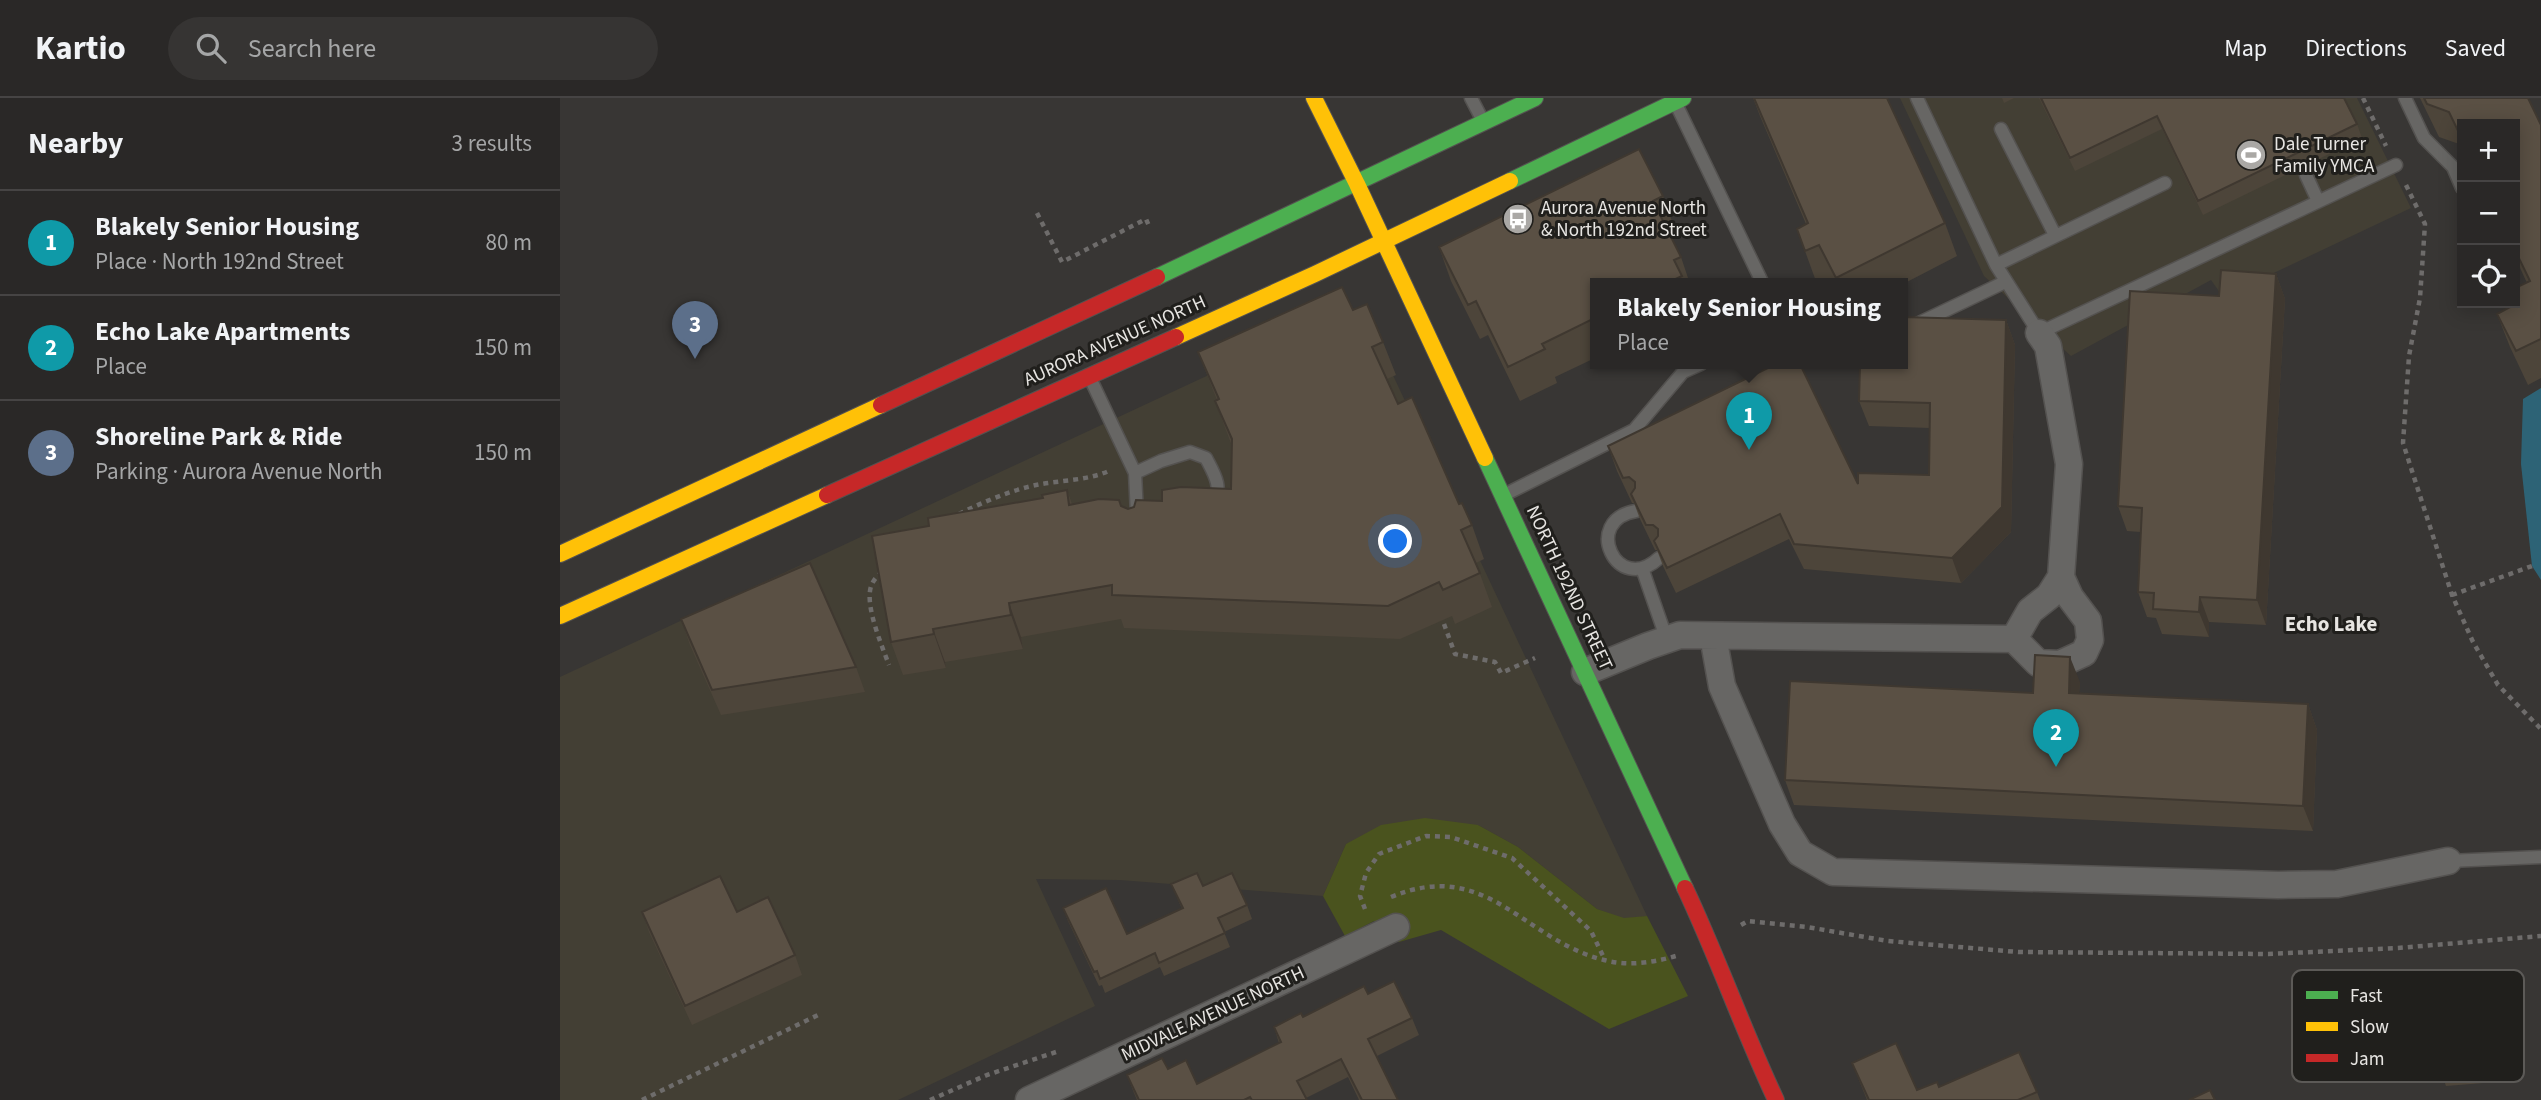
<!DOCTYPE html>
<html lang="en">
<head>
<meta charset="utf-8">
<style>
  body { margin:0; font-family:"Source Sans 3",sans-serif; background:#363433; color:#f1f3f6 }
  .controls { position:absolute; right:21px; top:21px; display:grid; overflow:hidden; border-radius:0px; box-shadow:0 4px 18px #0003 }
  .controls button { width:63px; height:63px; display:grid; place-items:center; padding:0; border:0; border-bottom:2px solid #464444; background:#2a2827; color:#f1f3f6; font:35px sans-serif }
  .you { position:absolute; left:836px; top:444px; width:24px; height:24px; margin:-18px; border:5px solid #fff; border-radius:50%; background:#1a73e8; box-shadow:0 0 0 10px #1a73e833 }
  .badge { display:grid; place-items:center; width:46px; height:46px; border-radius:50%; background:#aaa8a5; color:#fff; font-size:23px; font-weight:700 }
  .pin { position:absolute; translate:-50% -58px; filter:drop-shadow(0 2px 4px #0008) }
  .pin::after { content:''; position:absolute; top:37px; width:24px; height:21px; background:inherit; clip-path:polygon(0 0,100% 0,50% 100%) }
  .popup { position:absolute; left:1030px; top:180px; width:318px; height:91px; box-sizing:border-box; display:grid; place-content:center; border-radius:0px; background:#2a2827; filter:drop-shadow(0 2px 5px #0005); font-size:23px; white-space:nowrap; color:#a5a6a7 }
  .popup b { font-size:26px; color:#f1f3f6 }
  .popup::after { content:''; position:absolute; left:50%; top:100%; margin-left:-14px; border:14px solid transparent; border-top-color:#2a2827 }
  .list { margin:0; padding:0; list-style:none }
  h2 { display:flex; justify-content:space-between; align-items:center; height:91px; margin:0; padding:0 28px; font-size:30px }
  h2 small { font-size:23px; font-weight:400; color:#a5a6a7 }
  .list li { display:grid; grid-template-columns:46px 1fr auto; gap:21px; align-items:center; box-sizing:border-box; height:105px; padding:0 28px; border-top:2px solid #464444 }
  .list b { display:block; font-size:26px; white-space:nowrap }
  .list p { margin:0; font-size:23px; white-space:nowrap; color:#a5a6a7 }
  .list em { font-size:23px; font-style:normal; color:#a5a6a7 }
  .icon { flex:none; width:38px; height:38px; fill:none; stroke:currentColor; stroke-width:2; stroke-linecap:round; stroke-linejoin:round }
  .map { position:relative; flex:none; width:1981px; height:1002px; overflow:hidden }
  header { display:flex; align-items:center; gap:42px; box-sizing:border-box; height:98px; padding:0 35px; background:#2a2827; border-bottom:2px solid #464444 }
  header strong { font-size:33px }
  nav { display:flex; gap:38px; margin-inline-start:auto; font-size:24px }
  .search { width:490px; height:63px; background:#363433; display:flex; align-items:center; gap:18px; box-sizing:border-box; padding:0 24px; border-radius:38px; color:#a5a6a7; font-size:26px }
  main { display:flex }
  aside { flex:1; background:#2a2827 }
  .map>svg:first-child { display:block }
</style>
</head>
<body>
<header>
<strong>Kartio</strong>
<div class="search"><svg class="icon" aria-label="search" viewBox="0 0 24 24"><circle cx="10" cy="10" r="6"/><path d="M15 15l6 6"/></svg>Search here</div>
<nav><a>Map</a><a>Directions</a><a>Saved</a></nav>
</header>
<main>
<aside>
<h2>Nearby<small>3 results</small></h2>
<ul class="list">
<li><span class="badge" style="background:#0f9aa8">1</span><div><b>Blakely Senior Housing</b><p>Place · North 192nd Street</p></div><em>80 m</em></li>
<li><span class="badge" style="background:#0f9aa8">2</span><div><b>Echo Lake Apartments</b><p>Place</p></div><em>150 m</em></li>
<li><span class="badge" style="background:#5c6f8a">3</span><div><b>Shoreline Park &amp; Ride</b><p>Parking · Aurora Avenue North</p></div><em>150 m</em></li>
</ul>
</aside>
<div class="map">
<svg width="1981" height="1002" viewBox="0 0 1981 1002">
  <rect width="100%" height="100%" fill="#383634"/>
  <path fill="#433f34" d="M 1340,0 L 1797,0 L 1851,110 L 1663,199 L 1651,182 L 1511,258 L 1424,178 Z
    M 771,220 L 815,239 L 1087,818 L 1064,821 L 1037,811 L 958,749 L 918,727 L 786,746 L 763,798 L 560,782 L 476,781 L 535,908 L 338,1002 L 0,1002 L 0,579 Z"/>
  <path fill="#4a531e" d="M 865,720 L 918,727 L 958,749 L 1037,811 L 1064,820 L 1087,818 L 1128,898 L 1049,931 L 881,832 L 839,844 L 814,823 L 785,838 L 763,798 L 786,746 L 821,727 Z"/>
  <path fill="#2d6376" d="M 1981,290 L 1981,482 L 1972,468 L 1961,366 L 1963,301 Z"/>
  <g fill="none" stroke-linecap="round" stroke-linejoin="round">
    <g stroke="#545250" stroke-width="15">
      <path id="lane" d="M 911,0 L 922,21
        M 1357,0 L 1436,167 L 1479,235 L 1836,67
        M 1845,0 L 1864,40 L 1893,69 L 1902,90
        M 1116,6 L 1203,186
        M 1441,31 L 1495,137
        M 1746,77 L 1758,103
        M 1436,167 L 1605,85
        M 1357,226 L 1445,184
        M 531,282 L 575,375 L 577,416 L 579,416
        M 575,375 L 601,363 L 630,354 L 646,360 C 653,374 664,390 653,404
        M 946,396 L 1074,332 L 1123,274 L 1141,266
        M 1076,413 C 1021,422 1057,499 1099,460
        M 1082,470 L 1107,542
        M 1888,763 L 1981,759"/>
    </g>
    <g stroke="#545250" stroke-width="29">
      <path id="street" d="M 1153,538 L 1162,588 L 1222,726 L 1240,755 L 1273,774 L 1718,787 L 1777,786 L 1888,763
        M 1454,541 L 1470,513 L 1489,498 L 1501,479 L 1509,366 L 1488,248 L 1479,235
        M 1025,574 L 1088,548 L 1120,537 L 1454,541 L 1478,565 L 1500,566 L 1524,555 L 1530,542 L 1528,523 L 1510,499 L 1501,479
        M 469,1002 L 836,829"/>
    </g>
    <g stroke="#545250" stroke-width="18">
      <path id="fast" d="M 950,83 L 1123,0
        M 597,179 L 975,0
        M 925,360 L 1125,790"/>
    </g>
    <g stroke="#545250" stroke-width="18">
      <path id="slow" d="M 754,0 L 797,86 L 925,360
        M 616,239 L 755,176 L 950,83
        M 0,456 L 321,307
        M 0,518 L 267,397"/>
    </g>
    <g stroke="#545250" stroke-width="18">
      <path id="jam" d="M 321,307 L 597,179
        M 267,397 L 616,239
        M 1125,790 C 1158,860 1183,932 1216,1002"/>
    </g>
    <path stroke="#6e6c6b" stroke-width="4.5" stroke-dasharray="5 5" stroke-linecap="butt" d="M 1803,0 L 1826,48
      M 1846,87 L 1865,126 L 1860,200 L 1849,258 L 1843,345 L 1892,497 L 1913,544 L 1938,587 L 1981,631
      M 477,115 L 502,164 L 586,121 L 589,128
      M 399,416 C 423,404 449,393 476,387 C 500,382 528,383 551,372
      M 322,473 C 319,477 314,481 312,486 C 303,504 322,548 329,567
      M 1892,497 L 1972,468
      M 884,526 L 895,556 L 935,564 L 941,575 L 975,560
      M 831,799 C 927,759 963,842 1044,862 C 1069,869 1096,864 1119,857
      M 805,811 L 800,798 L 806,775 L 819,756 L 866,738 L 891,739 L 952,760 L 1031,833 L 1045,862
      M 1181,827 L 1188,823 L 1247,829 L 1328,843 L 1458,854 L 1708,856 L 1838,850 L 1981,838
      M 82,1002 L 258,917
      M 370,1002 L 427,977 L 496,954"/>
    <use href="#lane" stroke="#676664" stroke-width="12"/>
    <use href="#street" stroke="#676664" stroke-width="26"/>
    <use href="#fast" stroke="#4caf50" stroke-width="16"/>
    <use href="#slow" stroke="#ffc107" stroke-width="16"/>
    <use href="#jam" stroke="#c62828" stroke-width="16"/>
  </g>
  <path fill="#4d453a" d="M 1193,0 L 1327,0 L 1385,125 L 1397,158 L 1343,186 L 1274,186 L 1271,180 L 1257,186 L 1237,131 L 1246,126 L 1200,18 Z
    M 1442,0 L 1454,0 L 1444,5 Z
    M 1479,0 L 1784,0 L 1797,26 L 1802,40 L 1643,117 L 1602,31 L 1515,73 Z
    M 1860,0 L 1968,0 L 1981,27 L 1981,280 L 1968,287 L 1950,249 L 1937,216 L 1955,206 L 1955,190 L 1967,185 L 1955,159 L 1955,26 L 1902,26 L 1902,48 L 1902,47 L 1879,39 Z
    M 1103,98 L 1115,132 L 1109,135 L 1121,159 L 1130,186 L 1035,186 L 1035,260 L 995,279 L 997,285 L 960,303 L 928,237 L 920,241 L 891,183 L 879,149 Z
    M 1716,176 L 1725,201 L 1706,527 L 1649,524 L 1649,539 L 1602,536 L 1596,520 L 1587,519 L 1578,494 L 1581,434 L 1567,433 L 1558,408 L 1659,198 Z
    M 793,212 L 823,244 L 836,277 L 827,281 L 838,306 L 912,427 L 924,461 L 916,465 L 932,509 L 895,526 L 892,518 L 840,541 L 564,530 L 561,521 L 461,539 L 463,551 L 385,564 L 386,570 L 343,577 L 331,544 L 369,428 L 483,400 L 507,392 L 512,406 L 561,408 L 568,411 L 602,403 L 671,391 L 672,348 L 655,303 L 657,302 L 638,254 Z
    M 1446,222 L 1455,247 L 1451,434 L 1401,485 L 1244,471 L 1229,441 L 1116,495 L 1103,468 L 1097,452 L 1095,452 L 1080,421 L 1074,405 L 1072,405 L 1057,373 L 1048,348 L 1298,386 L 1369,377 L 1370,330 L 1309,328 L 1299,303 Z
    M 121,521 L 296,569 L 305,594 L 161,617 L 130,547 Z
    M 1520,584 L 1519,595 L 1748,606 L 1757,632 L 1753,733 L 1234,707 L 1225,682 L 1473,595 Z
    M 611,786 L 643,788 L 687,807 L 692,821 L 664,834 L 670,849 L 604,878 L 600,869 L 545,895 L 542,887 L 539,888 L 508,823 L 503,810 L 567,836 L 622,811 Z
    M 82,814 L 177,814 L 235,857 L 242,877 L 132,927 L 89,834 Z
    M 808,896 L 852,920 L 859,937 L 817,958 L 838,1002 L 799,1002 L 788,979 L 746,1000 L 747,1002 L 577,1002 L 574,995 L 567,977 L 608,971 L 637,986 L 719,945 L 714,929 Z
    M 1944,944 L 1948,983 L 1886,988 L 1881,974 Z
    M 1292,965 L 1357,992 L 1379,989 L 1477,994 L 1480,1002 L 1307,1002 Z"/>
  <path fill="#3f3830" d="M 1716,176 L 1725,201 L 1706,527 L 1697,502 Z
    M 1446,222 L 1455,247 L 1451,434 L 1401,485 L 1392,460 Z
    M 1640,499 L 1649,524 L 1649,539 L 1639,514 Z
    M 449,505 L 461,539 L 463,551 L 451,517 Z
    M 373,531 L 385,564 L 386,570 L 374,536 Z
    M 1510,559 L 1520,584 L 1518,620 L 1509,595 Z
    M 1748,606 L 1757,632 L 1753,733 L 1743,708 Z
    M 1940,930 L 1944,944 L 1948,983 L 1943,969 Z"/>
  <path fill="#5a5044" stroke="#3f3830" stroke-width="2" d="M 1194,0 L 1327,0 L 1385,125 L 1276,180 L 1259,147 L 1245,153 L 1237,131 L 1248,125 Z
    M 1481,0 L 1784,0 L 1797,26 L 1638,103 L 1597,18 L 1510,60 Z
    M 1864,0 L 1968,0 L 1981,27 L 1981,241 L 1956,253 L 1937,216 L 1956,206 L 1955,190 L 1970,183 L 1955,152 L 1955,26 L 1902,26 L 1902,41 L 1889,14 L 1867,6 Z
    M 1079,51 L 1103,98 L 1093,103 L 1121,159 L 1114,162 L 1122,178 L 1105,186 L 1035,186 L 1035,220 L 982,246 L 985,251 L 948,269 L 916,203 L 908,207 L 879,149 Z
    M 1661,172 L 1716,176 L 1697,502 L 1640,499 L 1639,514 L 1593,511 L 1594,495 L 1578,494 L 1582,410 L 1558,408 L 1570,193 L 1659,198 Z
    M 782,189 L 793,212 L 807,206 L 823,244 L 812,249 L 838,306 L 852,299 L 899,406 L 902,405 L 912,427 L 901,432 L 920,475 L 883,492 L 879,484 L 828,508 L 552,497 L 552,487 L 449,505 L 451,517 L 373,531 L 374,536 L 331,544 L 312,438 L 369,428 L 368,420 L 483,400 L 482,397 L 507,392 L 509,407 L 539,401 L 559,402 L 561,408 L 568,411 L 574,409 L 576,402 L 602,403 L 602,392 L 621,389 L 671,391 L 672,341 L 655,303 L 659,301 L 638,254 Z
    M 1343,219 L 1446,222 L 1442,409 L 1392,460 L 1234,446 L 1220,416 L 1107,470 L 1094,443 L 1098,438 L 1098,431 L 1093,427 L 1086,427 L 1071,396 L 1075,390 L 1075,384 L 1069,379 L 1063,380 L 1048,348 L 1216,266 L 1240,266 L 1298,386 L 1298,375 L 1369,377 L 1370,305 L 1299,303 L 1300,266 L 1343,266 Z
    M 250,465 L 296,569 L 152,592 L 121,521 Z
    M 1475,557 L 1510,559 L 1509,595 L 1748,606 L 1743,708 L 1225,682 L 1230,583 L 1473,595 Z
    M 637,775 L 643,788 L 672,775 L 687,807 L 658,820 L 665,835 L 599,865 L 595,855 L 540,881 L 537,873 L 534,874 L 503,810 L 546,790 L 567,836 L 623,810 L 611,786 Z
    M 160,778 L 177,814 L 208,799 L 235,857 L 125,908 L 82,814 Z
    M 834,883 L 852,920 L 808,941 L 838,1002 L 802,1002 L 781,961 L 737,983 L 747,1002 L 692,1002 L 690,999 L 684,1002 L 579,1002 L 567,977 L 602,960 L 608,971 L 626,962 L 637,986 L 721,944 L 714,929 L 741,915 L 743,919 L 804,888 L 808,896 Z
    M 1940,930 L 1943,969 L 1881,974 L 1878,936 Z
    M 1336,945 L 1357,992 L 1377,984 L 1379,989 L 1459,954 L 1477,994 L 1458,1002 L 1309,1002 L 1292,965 Z
    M 1650,992 L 1655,1002 L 1629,1002 Z"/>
  <defs>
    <g id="stadium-disc" transform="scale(1.575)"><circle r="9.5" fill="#aaa8a5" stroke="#201f1c"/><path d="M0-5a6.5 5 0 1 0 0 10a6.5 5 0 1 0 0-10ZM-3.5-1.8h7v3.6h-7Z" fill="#fff"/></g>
    <g id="bus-disc" transform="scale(1.575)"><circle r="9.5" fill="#aaa8a5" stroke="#201f1c"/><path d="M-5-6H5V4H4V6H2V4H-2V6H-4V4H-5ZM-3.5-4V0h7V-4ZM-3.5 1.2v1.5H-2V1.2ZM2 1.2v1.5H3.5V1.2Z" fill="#fff"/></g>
  </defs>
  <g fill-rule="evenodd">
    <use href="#stadium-disc" x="1691" y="57"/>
    <use href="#bus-disc" x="958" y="121"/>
  </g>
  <g text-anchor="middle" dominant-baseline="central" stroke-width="6" stroke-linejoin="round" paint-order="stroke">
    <g font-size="19" fill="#e7e5e2" stroke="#201f1c" text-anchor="start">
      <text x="1714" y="46">Dale Turner<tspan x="1714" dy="22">Family YMCA</tspan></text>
      <text x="981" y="110">Aurora Avenue North<tspan x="981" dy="22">&amp; North 192nd Street</tspan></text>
    </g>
    <g font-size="19" fill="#e7e5e2" stroke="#201f1c">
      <text transform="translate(555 243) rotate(-24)">AURORA AVENUE NORTH</text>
      <text transform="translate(1009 490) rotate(65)">NORTH 192ND STREET</text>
      <text transform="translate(653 916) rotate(-25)">MIDVALE AVENUE NORTH</text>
    </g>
    <g font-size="21" font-weight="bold" fill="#e7e5e2" stroke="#201f1c">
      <text x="1771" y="526">Echo Lake</text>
    </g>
  </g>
  <rect x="1732" y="872" width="232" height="112" rx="10" fill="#201f1c" stroke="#5c5a57" stroke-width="2"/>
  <rect x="1746" y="893" width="32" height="8" fill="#4caf50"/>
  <rect x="1746" y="924" width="32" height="9" fill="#ffc107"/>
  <rect x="1746" y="956" width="32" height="8" fill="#c62828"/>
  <g font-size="19" fill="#e7e5e2">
    <text x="1790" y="904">Fast</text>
    <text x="1790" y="935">Slow</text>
    <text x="1790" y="967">Jam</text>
  </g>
</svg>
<div class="controls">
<button>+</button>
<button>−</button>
<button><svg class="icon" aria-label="locate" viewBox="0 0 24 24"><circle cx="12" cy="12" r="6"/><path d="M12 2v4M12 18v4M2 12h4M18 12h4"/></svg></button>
</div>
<div class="you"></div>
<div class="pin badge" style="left:1189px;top:352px;background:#0f9aa8">1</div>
<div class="popup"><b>Blakely Senior Housing</b>Place</div>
<div class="pin badge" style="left:1496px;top:669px;background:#0f9aa8">2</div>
<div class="pin badge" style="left:135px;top:261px;background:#5c6f8a">3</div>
</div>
</main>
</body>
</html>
